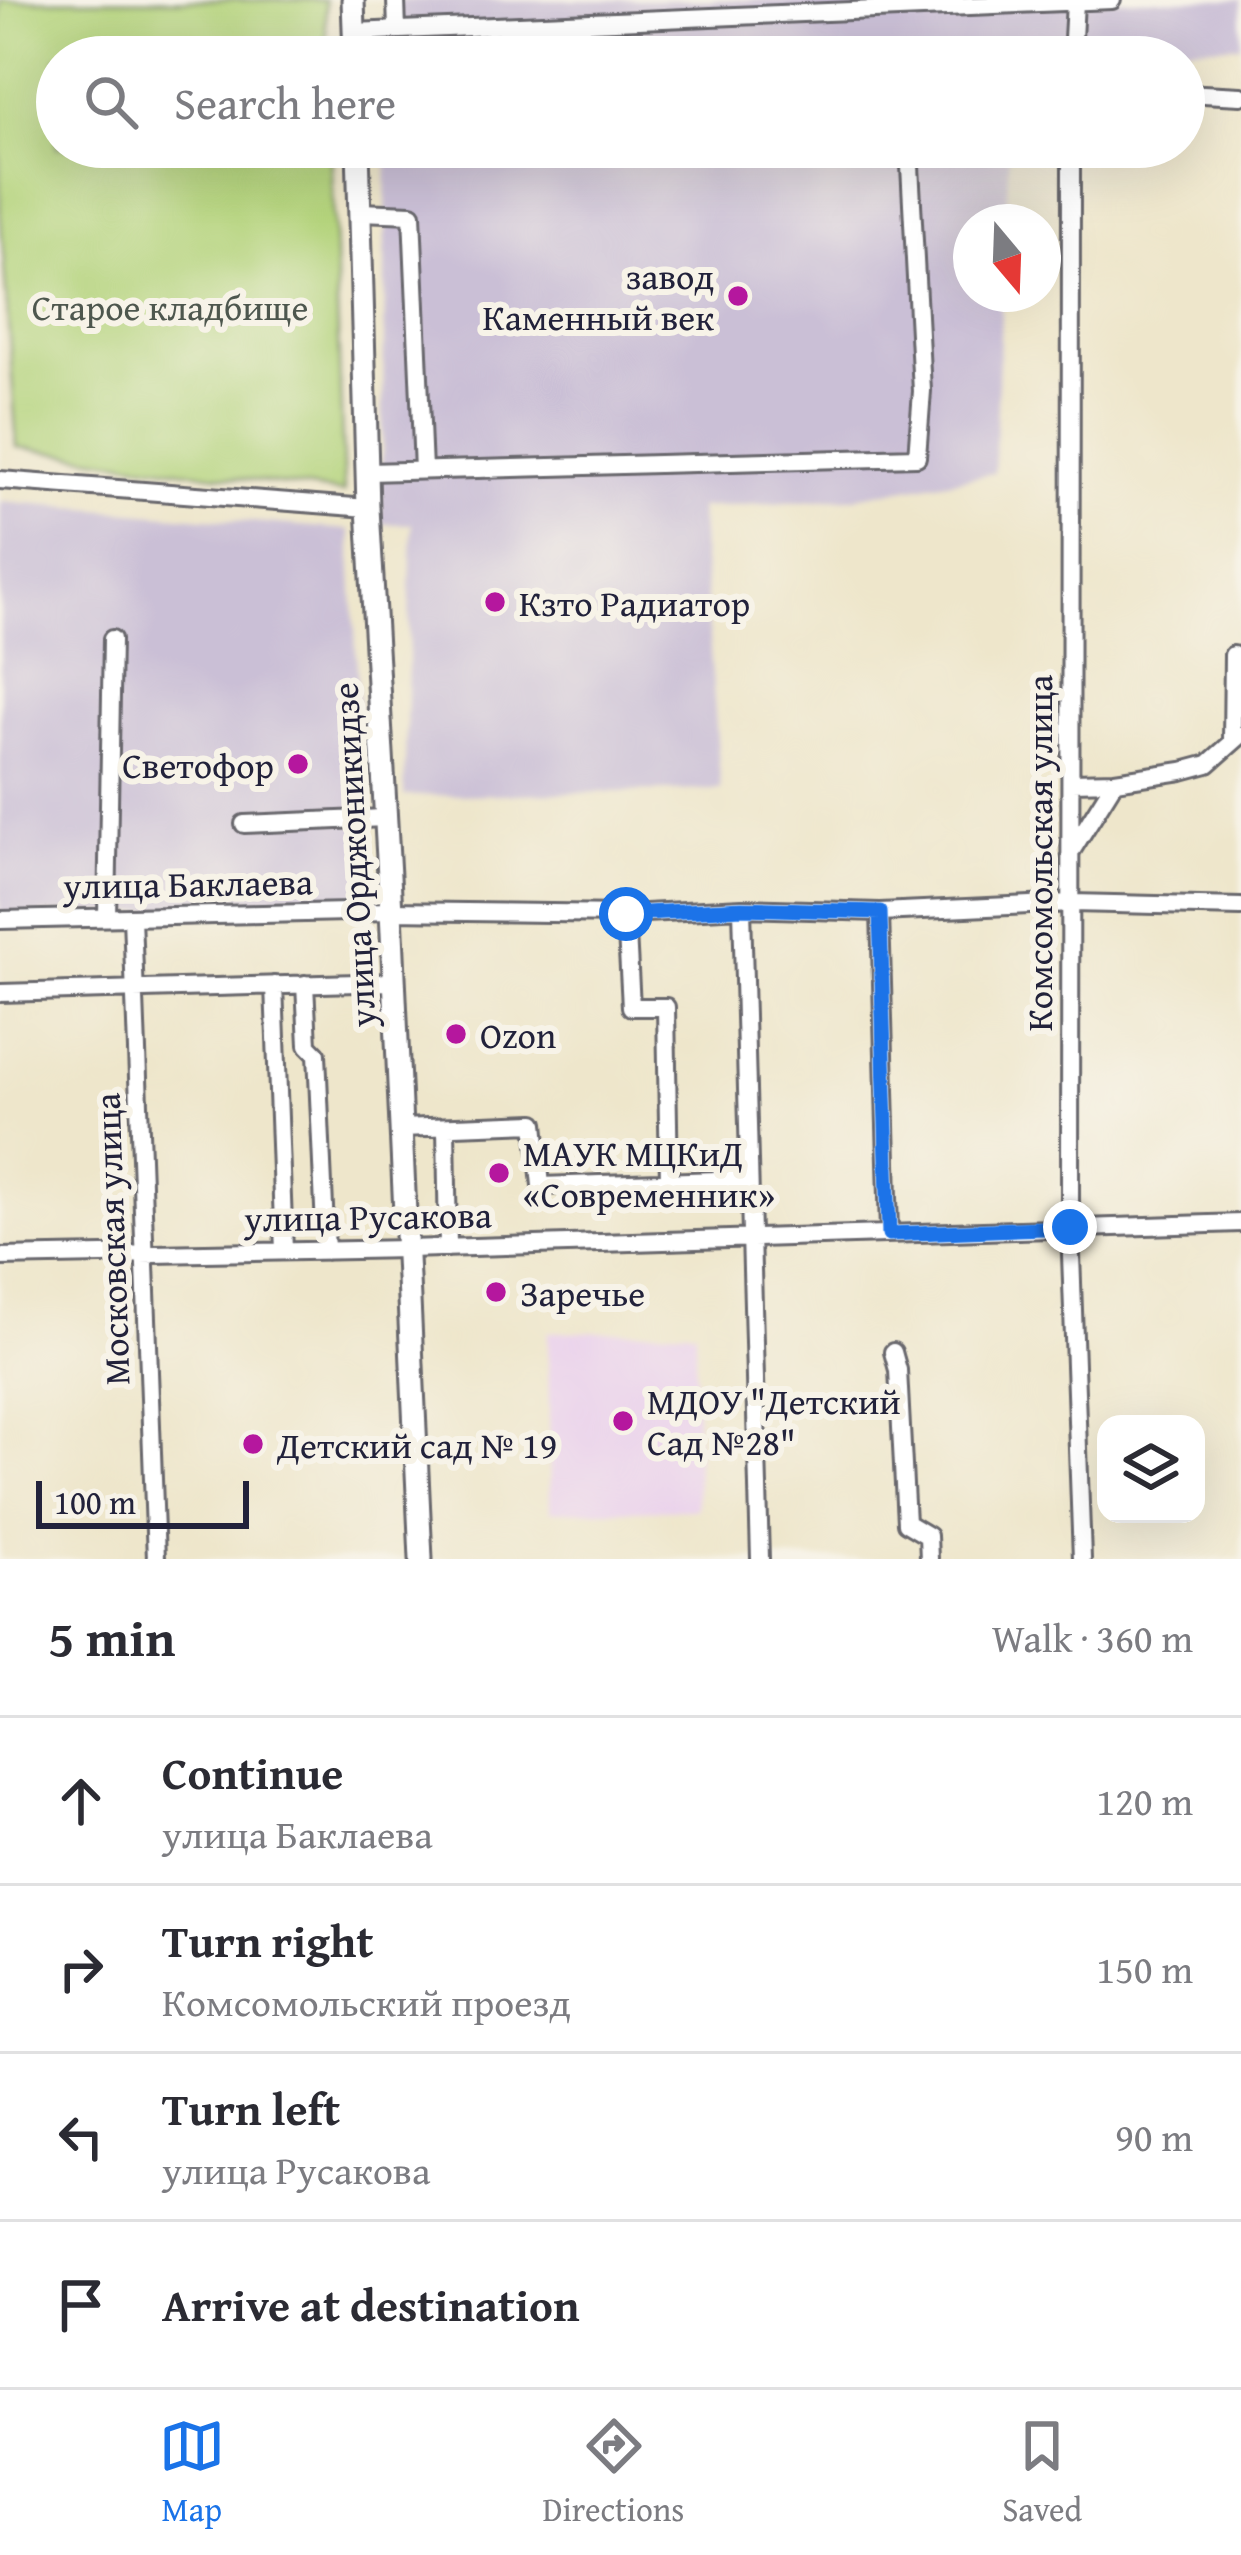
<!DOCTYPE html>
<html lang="en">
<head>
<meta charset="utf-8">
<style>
  body { margin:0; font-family:"Gentium Book Plus",serif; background:#f7f7f7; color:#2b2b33 }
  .controls { position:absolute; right:36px; bottom:36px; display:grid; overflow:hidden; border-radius:24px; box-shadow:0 12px 48px #0002 }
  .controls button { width:108px; height:108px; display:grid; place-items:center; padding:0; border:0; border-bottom:3px solid #e1e1e2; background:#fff; color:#2b2b33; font:60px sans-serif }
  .compass { position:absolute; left:953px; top:204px; width:108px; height:108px; border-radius:50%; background:#fff; box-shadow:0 12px 48px #0002; rotate:161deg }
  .scale { position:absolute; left:36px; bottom:30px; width:213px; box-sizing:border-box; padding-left:12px; border:6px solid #22223b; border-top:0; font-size:33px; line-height:42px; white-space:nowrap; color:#22223b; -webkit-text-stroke:9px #f7f3e8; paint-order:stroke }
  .stop { position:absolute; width:36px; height:36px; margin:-27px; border:9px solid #1a73e8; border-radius:50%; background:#fff }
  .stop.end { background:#1a73e8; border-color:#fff; box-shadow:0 3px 12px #0008 }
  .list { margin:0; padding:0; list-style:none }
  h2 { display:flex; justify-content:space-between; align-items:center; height:156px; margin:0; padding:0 48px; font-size:51px }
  h2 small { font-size:39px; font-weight:400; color:#7c7c81 }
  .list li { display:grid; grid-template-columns:78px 1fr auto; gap:36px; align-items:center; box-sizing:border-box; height:168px; padding:0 48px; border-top:3px solid #e1e1e2 }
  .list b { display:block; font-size:45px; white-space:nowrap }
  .list p { margin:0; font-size:39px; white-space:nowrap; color:#7c7c81 }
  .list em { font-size:39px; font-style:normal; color:#7c7c81 }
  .icon { flex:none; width:66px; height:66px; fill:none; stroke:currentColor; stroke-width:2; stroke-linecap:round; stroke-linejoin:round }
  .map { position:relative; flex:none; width:1241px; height:1559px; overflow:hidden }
  .search { position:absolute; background:#fff; box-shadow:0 12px 48px #0002; left:36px; right:36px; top:36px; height:132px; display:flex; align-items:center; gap:30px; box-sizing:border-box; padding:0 42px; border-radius:66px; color:#7c7c81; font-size:45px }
  .sheet { height:828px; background:#fff }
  nav { display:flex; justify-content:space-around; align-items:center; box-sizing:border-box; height:168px; border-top:3px solid #e1e1e2; background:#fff; font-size:33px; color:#7c7c81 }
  nav a { display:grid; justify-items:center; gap:6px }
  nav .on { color:#1a73e8 }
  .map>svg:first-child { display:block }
</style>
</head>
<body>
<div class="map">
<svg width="1241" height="1559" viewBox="0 0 1241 1559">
  <rect width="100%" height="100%" fill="#f7f3e8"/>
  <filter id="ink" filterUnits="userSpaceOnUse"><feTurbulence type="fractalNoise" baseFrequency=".00833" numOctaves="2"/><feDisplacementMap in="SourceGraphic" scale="24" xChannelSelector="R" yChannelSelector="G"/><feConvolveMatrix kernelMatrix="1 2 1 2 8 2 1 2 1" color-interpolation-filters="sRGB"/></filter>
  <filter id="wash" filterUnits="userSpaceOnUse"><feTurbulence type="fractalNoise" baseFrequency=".004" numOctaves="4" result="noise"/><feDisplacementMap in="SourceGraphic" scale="48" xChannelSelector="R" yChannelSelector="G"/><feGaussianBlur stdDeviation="2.7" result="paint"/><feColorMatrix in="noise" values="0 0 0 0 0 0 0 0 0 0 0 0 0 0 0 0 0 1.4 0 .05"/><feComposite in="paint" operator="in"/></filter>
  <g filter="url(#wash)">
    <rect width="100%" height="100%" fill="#eee6cb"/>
    <path fill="#ead1ec" d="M 695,1330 L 697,1509 L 550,1511 L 548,1332 Z"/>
    <path fill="#cabfd6" d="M 390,0 L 1241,0 L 1241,45 L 1014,54 L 1013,57 L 389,57 Z
      M 387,147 L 1009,147 L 1006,222 L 971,222 L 971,294 L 1002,294 L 994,473 L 850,498 L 699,508 L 721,790 L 404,796 L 412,524 L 381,524 Z
      M 0,501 L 350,530 L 369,906 L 0,915 Z"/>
    <path fill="#b3d37a" stroke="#6a7a5a" stroke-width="3" d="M 0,0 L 325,0 L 327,57 L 57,57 L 57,147 L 331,147 L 344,493 L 17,447 L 0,210 Z"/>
  </g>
  <g filter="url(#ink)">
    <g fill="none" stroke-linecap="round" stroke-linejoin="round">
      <g stroke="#69676d" stroke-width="22">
        <path id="minor" d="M 396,0 L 397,30
          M 354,32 L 1112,0
          M 1072,57 L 1075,2
          M 1184,93 L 1241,96
          M 1071,147 L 1070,1227 L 1082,1559
          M 360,212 L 412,214 L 423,470
          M 368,472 L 917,457 L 922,391 L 909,147
          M 0,480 L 368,508
          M 1232,741 L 1233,655
          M 1071,782 L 1115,781
          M 244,824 L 385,818
          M 1072,850 L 1115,781 L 1182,771 L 1208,764 L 1241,735
          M 742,908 L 760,1559
          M 880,912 L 889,1233
          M 626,914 L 631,1007 L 666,1007 L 669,1182
          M 107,917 L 112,639
          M 132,917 L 156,1559
          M 0,920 L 391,911 L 626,914 L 742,908 L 880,912 L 1072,903 L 1241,907
          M 305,984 L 308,1045 L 317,1054 L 326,1251
          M 274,985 L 284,1251
          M 0,993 L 393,982
          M 446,1127 L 448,1248
          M 401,1128 L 535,1123 L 541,1186 L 748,1179
          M 0,1257 L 407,1249 L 1241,1223
          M 893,1352 L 898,1370 L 906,1523 L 928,1536 L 929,1559"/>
      </g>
      <g stroke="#69676d" stroke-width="27">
        <path id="major" d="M 353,0 L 355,57
          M 358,147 L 368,508 L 391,911 L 421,1559"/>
      </g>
      <use href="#minor" stroke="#fff" stroke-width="16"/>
      <use href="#major" stroke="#fff" stroke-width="21"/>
    </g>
  </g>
  <g fill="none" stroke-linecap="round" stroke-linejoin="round" filter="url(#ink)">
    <path stroke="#1a73e8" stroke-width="15" d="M 626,914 L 742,908 L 880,912 L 889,1234 L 1070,1227"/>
  </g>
  <g fill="#b5179e" stroke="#f7f3e8" stroke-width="4.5">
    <circle cx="738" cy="296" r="12"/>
    <circle cx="495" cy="602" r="12"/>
    <circle cx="298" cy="764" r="12"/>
    <circle cx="456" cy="1034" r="12"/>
    <circle cx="499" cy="1173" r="12"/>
    <circle cx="496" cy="1292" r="12"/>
    <circle cx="623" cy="1421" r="12"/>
    <circle cx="253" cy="1444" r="12"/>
  </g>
  <g text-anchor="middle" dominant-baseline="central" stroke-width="12" stroke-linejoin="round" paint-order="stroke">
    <g font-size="36" fill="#22223b" stroke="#f7f3e8" text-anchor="start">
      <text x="714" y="275" text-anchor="end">завод<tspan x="714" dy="41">Каменный век</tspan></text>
      <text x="519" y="602">Кзто Радиатор</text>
      <text x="274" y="764" text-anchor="end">Светофор</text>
      <text x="480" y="1034">Ozon</text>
      <text x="523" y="1152">МАУК МЦКиД<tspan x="523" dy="41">«Современник»</tspan></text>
      <text x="520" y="1292">Заречье</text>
      <text x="647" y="1400">МДОУ "Детский<tspan x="647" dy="41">Сад №28"</tspan></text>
      <text x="277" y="1444">Детский сад № 19</text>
    </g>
    <g font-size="36" fill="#4e574e" stroke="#f7f3e8">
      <text x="170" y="306">Старое кладбище</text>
    </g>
    <g font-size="36" fill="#22223b" stroke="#f7f3e8">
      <text transform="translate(1038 853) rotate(-90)">Комсомольская улица</text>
      <text transform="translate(353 855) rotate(-93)">улица Орджоникидзе</text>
      <text transform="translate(188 883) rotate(-1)">улица Баклаева</text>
      <text transform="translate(368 1216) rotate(-1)">улица Русакова</text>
      <text transform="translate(111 1239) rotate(-92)">Московская улица</text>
    </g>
  </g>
</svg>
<div class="controls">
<button><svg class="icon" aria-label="layers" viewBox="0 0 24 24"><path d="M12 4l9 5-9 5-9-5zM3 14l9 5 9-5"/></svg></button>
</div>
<svg class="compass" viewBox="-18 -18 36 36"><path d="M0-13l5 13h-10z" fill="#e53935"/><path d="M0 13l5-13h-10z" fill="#7c7c81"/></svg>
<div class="scale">100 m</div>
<div class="stop" style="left:626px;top:914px"></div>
<div class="stop end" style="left:1070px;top:1227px"></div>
<div class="search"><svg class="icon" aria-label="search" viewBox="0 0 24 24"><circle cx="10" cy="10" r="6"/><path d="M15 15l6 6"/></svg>Search here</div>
</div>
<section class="sheet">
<h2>5 min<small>Walk · 360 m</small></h2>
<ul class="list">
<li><svg class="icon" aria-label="ahead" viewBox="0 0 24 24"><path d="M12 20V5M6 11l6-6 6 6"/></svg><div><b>Continue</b><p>улица Баклаева</p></div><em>120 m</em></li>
<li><svg class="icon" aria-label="right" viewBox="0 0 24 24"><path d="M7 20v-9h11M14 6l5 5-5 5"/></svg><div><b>Turn right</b><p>Комсомольский проезд</p></div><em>150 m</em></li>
<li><svg class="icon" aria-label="left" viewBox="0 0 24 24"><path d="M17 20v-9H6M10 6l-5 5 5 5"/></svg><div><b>Turn left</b><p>улица Русакова</p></div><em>90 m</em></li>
<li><svg class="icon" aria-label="arrive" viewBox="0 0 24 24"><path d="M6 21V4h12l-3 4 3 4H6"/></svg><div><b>Arrive at destination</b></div></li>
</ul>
</section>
<nav>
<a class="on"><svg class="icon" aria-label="map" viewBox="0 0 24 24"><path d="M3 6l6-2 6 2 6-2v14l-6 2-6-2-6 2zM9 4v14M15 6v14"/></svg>Map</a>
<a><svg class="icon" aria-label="directions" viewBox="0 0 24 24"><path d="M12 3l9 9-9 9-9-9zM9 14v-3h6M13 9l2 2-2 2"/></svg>Directions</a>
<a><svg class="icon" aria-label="saved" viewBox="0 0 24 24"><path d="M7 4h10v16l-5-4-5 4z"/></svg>Saved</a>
</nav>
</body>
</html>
